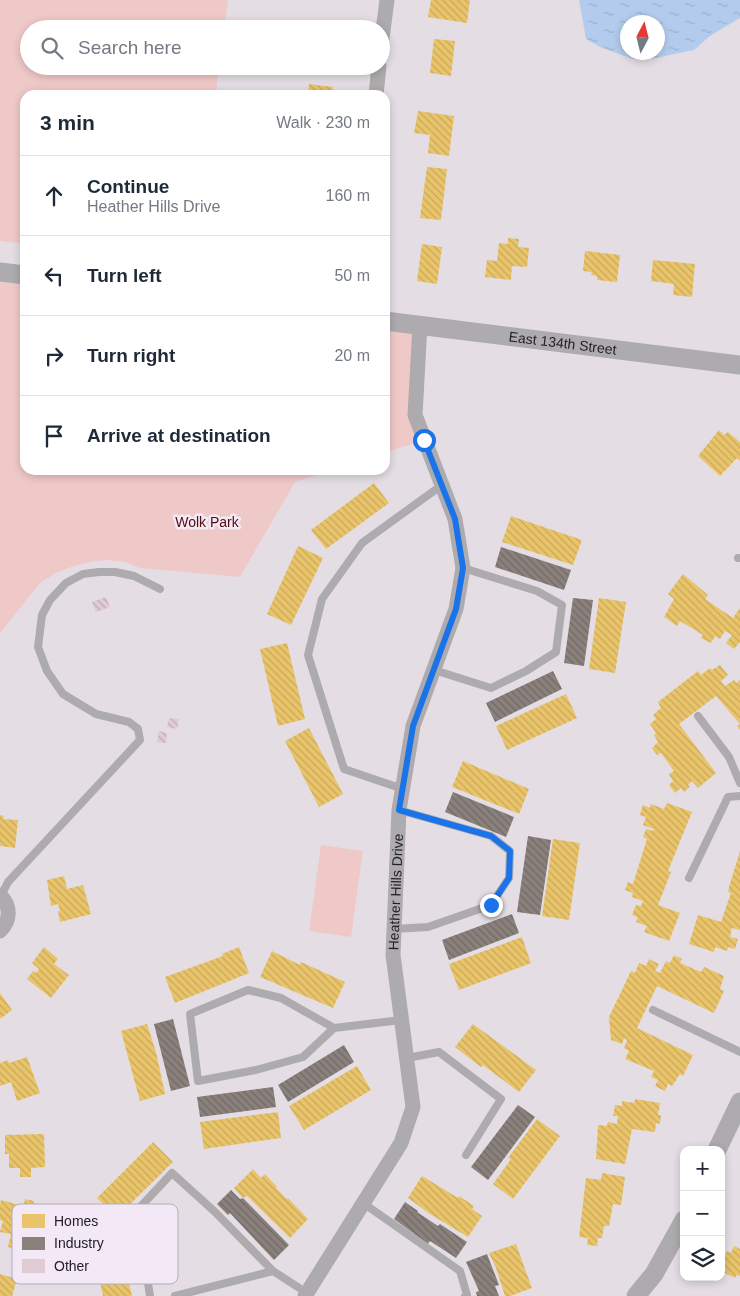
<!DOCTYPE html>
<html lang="en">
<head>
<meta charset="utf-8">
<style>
  body { margin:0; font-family:Arial,sans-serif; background:#f2f2f3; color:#1f2937 }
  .controls { position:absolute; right:15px; bottom:15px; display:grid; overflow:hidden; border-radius:10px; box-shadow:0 2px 8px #0003 }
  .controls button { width:45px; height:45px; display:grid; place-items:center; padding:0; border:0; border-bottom:1px solid #e0e1e3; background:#fff; color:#1f2937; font:25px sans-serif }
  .compass { position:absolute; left:620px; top:15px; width:45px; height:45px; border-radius:50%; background:#fff; box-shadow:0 2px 8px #0003; rotate:7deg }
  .stop { position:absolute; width:15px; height:15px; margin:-11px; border:4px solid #1a73e8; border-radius:50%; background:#fff }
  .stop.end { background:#1a73e8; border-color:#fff; box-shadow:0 1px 5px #0008 }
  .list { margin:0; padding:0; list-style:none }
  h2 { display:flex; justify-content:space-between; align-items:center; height:65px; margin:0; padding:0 20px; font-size:21px }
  h2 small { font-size:16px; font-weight:400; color:#747a83 }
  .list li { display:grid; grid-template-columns:32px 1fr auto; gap:15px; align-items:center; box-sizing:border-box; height:80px; padding:0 20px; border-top:1px solid #e0e1e3 }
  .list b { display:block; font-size:19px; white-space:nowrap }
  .list p { margin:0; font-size:16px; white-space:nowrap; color:#747a83 }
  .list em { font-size:16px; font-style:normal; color:#747a83 }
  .icon { flex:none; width:28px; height:28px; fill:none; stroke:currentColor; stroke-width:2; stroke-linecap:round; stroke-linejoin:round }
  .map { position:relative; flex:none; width:740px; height:1296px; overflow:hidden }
  .search { position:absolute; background:#fff; box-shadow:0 2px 8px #0003; left:20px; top:20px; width:370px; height:55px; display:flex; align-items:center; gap:12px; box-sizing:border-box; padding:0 18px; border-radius:28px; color:#747a83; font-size:19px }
  .panel { position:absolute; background:#fff; box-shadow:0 2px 8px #0003; left:20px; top:90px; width:370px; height:385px; border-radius:15px }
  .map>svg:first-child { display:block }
</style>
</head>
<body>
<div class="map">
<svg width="740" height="1296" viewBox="0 0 740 1296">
  <defs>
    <pattern id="water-ripples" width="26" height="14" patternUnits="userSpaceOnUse" patternTransform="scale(1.25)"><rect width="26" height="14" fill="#b3ccee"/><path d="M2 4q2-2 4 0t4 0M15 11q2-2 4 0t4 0" fill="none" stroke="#9aafcc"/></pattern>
    <pattern id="homes-back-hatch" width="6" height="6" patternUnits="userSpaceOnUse" patternTransform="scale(1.25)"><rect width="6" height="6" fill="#e9c46a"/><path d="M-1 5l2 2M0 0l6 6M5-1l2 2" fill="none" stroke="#c8a85c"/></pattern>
    <pattern id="industry-back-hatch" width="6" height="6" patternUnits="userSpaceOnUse" patternTransform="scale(1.25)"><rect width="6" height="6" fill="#8a817c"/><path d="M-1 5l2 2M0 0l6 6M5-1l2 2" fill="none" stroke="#716965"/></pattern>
    <pattern id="building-back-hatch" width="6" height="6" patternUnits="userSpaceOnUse" patternTransform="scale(1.25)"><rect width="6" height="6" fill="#e0cad4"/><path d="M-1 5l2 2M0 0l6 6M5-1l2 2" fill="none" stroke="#c0adb6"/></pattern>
  </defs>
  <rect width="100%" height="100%" fill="#e4dee4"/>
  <path fill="#efc9c7" d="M 0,0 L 228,0 L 224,29 L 29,29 L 29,66 L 219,66 L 216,95 L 25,95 L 25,244 L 0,241 Z
    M 0,272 L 25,275 L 25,470 L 332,470 L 295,482 L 240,577 L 140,568 L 125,562 L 106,560 L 90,562 L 74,566 L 56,573 L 40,583 L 0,633 Z
    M 385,321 L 420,325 L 415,415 L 424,440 L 385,453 Z
    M 321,845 L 363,851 L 351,937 L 309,931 Z"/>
  <path fill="url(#water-ripples)" fill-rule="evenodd" d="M 579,0 L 740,0 L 740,18 L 710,36 L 694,50 L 646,60 L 633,59 L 600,47 L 586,39 ZM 628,22 L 658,22 L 658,52 L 628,52 Z"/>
  <path fill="url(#homes-back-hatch)" d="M 431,0 L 470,0 L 467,23 L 428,17 Z
    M 434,39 L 455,41 L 451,76 L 430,73 Z
    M 309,84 L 333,87 L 332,95 L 308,95 Z
    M 418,111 L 454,116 L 449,156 L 428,153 L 430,135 L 414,133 Z
    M 427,167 L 447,169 L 441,220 L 420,218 Z
    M 508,238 L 519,239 L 518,247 L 529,248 L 527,267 L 512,266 L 511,280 L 485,277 L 487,260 L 497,261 L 499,243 L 508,244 Z
    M 422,244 L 442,247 L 437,284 L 417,281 Z
    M 585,251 L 620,255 L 617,282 L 597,280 L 597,276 L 591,275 L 592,272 L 583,271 Z
    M 653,260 L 695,264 L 692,297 L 673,295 L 674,284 L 651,281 Z
    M 719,430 L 724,435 L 728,432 L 740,442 L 740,461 L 737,458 L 720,476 L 698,456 Z
    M 374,483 L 389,503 L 326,549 L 311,530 Z
    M 511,516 L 582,540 L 573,565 L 502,542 Z
    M 298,546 L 323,558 L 291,625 L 267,614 Z
    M 683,574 L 708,595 L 705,599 L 733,618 L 740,608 L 740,642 L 734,649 L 726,643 L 732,635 L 725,631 L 720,639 L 715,636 L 711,643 L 701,638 L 703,635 L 680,621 L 677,626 L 664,617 L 674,599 L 668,594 Z
    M 599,598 L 626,602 L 615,673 L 589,669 Z
    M 287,643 L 305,719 L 278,726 L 260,649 Z
    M 720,665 L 728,675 L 721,681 L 725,686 L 734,680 L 736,683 L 740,680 L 740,730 L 737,726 L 740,724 L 716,696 L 679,724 L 716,773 L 698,788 L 692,781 L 688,785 L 690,787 L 684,792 L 681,788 L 675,793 L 669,785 L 673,781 L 669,774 L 674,771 L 661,753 L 657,755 L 652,748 L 658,742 L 654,735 L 656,733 L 650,724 L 656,719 L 653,715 L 661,708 L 658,702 L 698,671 L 701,675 L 710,668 L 712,670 Z
    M 566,694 L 577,718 L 507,750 L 496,726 Z
    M 309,728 L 343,794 L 319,807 L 285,741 Z
    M 463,761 L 529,789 L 519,814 L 452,787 Z
    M 667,803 L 692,812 L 668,871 L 671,872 L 658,905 L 680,913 L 669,941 L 644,932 L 647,926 L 636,922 L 638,917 L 632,915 L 636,905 L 641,906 L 643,901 L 632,897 L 633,893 L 625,890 L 628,882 L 633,884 L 647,839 L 643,837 L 646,829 L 653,831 L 654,829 L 643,825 L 646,817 L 640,815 L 643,805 L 650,808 L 651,804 L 664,809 Z
    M 0,815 L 4,816 L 3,819 L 18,820 L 15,848 L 0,846 Z
    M 553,839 L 580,843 L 569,920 L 542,916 Z
    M 740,851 L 740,930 L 732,928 L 730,937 L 738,939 L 735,949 L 728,947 L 727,951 L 715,947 L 714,952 L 689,944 L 698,915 L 721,922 L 731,893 L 728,892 L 729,887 Z
    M 64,876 L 67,889 L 83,885 L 91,914 L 60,922 L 58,911 L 60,911 L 58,904 L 51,906 L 47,880 Z
    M 522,937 L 531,963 L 459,990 L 449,964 Z
    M 44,947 L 58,959 L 54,964 L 69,975 L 51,998 L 27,979 L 33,971 L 36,973 L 39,969 L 32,963 Z
    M 239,947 L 249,973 L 175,1003 L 165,977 L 223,956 L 222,954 Z
    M 272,951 L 300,965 L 301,962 L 345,982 L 333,1008 L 260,977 Z
    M 674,955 L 682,959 L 680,963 L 701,972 L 704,967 L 724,976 L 720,989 L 724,991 L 714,1013 L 657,986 L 637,1028 L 693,1055 L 683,1076 L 680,1074 L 672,1086 L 668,1084 L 665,1091 L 655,1086 L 658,1080 L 651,1077 L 654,1071 L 625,1059 L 629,1051 L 624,1048 L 627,1040 L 624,1038 L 622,1044 L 611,1040 L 609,1017 L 631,971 L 635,973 L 639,963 L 646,966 L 649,959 L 659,964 L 655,971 L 660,973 L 666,961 L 670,963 Z
    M 0,993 L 12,1010 L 0,1019 Z
    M 147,1024 L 156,1052 L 165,1094 L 140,1101 L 121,1031 Z
    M 473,1024 L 536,1070 L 519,1092 L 483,1065 L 481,1067 L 455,1047 Z
    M 27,1057 L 40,1093 L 17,1101 L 11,1082 L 0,1086 L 0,1063 L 8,1060 L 9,1063 Z
    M 357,1066 L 371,1090 L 304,1130 L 289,1106 Z
    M 635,1099 L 660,1103 L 658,1115 L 661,1115 L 660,1124 L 656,1123 L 655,1132 L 632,1129 L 625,1164 L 596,1159 L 598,1125 L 607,1126 L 608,1122 L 617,1124 L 618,1116 L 613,1116 L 615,1105 L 622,1106 L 622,1101 L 634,1103 Z
    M 278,1112 L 281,1138 L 204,1149 L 200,1122 Z
    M 537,1119 L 560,1136 L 513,1199 L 493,1184 L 511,1159 L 508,1158 Z
    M 44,1134 L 45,1167 L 31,1168 L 31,1177 L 20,1177 L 20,1168 L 9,1168 L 9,1154 L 5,1154 L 5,1135 Z
    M 153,1142 L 173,1162 L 117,1217 L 97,1198 Z
    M 253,1169 L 261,1178 L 265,1174 L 277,1187 L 276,1188 L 287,1199 L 288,1198 L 308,1219 L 290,1238 L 247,1196 L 243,1198 L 234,1188 Z
    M 602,1173 L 625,1177 L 621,1205 L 613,1204 L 609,1226 L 604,1226 L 602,1238 L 598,1238 L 597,1246 L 587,1245 L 588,1238 L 579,1237 L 586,1178 L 601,1180 Z
    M 422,1176 L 458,1198 L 459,1196 L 474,1206 L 472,1209 L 482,1216 L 468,1237 L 430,1214 L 408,1198 Z
    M 25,1199 L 34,1201 L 33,1206 L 24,1204 Z
    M 1,1200 L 20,1205 L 19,1211 L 24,1213 L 23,1215 L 38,1219 L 30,1253 L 8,1247 L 11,1234 L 0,1232 L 3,1221 L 0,1220 L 0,1205 Z
    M 115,1225 L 132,1296 L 103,1296 L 89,1231 Z
    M 516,1244 L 532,1288 L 510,1296 L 505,1296 L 496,1268 L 489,1253 Z
    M 734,1246 L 740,1249 L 740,1276 L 737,1275 L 735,1278 L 721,1271 L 721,1263 L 727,1251 L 731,1253 Z
    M 0,1274 L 17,1279 L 12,1296 L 0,1296 Z"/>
  <path fill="url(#industry-back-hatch)" d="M 501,547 L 571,570 L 564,590 L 495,567 Z
    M 573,598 L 593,600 L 584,666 L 564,663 Z
    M 553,671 L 562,689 L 495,722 L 486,703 Z
    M 453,792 L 514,817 L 506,837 L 445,812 Z
    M 528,836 L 551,840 L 540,915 L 517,912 Z
    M 512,914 L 519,933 L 449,960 L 442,940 Z
    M 173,1019 L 190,1086 L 171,1091 L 154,1024 Z
    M 344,1045 L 354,1062 L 288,1102 L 278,1085 Z
    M 273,1087 L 276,1107 L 200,1117 L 197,1097 Z
    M 518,1105 L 535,1117 L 488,1180 L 471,1167 Z
    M 231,1190 L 240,1199 L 243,1198 L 289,1245 L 274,1260 L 230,1213 L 228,1215 L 217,1204 Z
    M 405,1202 L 418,1211 L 417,1212 L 438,1226 L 440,1224 L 467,1242 L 456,1258 L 430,1241 L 428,1244 L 394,1219 Z
    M 487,1254 L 499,1285 L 495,1286 L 499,1296 L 477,1296 L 476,1292 L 479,1291 L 466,1262 Z"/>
  <path fill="url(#building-back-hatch)" d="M 106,597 L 110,607 L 96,612 L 92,602 Z
    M 169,718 L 179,719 L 177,729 L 167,727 Z
    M 159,731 L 167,733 L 166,743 L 157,742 Z"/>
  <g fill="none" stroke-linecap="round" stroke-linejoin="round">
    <path stroke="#adabae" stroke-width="8" d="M 738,558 L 740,558
      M 434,670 L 491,688 L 526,671 L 556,652 L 562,605 L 537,591 L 463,568
      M 698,716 L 729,757 L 740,783
      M 403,789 L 344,769 L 308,655 L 322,599 L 362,543 L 442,485
      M 689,878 L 728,797 L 740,796
      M 1,896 L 8,882 L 140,740 L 138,729 L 129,722 L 96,714 L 63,694 L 47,671 L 38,647 L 42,615 L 50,600 L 66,583 L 83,574 L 99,572 L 115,572 L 134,576 L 160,589
      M 394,929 L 428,927 L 491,905 L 509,878 L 510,851 L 491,836 L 399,810
      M 653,1010 L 740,1052
      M 334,1028 L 303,1057 L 256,1070 L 198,1081 L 190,1014 L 248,990 L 281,998 L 334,1028 L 401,1020
      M 407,1058 L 439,1052 L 501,1099 L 466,1155
      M 363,1203 L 460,1271 L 467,1295 L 465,1296
      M 150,1296 L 147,1277 L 128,1220 L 172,1173 L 214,1211 L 273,1271 L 307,1293
      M 175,1296 L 273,1271"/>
    <g stroke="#adabae" stroke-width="15">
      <path d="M 381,46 L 387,0"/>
      <path d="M 376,95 L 379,66"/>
      <path d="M 0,895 C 11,906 11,920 0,931"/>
      <path id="s1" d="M 305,1296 L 401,1143 L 413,1107 L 393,955 L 399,810 L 413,726 L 456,609 L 463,568 L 455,519 L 415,415 L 420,325"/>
    </g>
    <g stroke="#adabae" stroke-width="19">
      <path d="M 0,272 L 25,275"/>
      <path id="s2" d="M 385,321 L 740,365"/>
      <path d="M 717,1150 L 740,1102"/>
      <path d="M 636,1296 L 654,1274 L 684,1220"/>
    </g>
  </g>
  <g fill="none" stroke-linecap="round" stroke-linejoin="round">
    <path stroke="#1a73e8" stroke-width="6" d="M 424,440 L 455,519 L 463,568 L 456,609 L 413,726 L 399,810 L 491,836 L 510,851 L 509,878 L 491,905"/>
  </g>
  <g text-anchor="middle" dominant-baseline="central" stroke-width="5" stroke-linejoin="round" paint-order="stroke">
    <g font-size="14" fill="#252025" stroke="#f3e8f6">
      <text stroke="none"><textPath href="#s2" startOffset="179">East 134th Street</textPath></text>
      <text stroke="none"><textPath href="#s1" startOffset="435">Heather Hills Drive</textPath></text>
    </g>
    <g font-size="14" fill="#4f0f0c" stroke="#f3e8f6">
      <text x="207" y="522">Wolk Park</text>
    </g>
  </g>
  <rect x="12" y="1204" width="166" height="80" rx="8" fill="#f3e8f6" stroke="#b5acb7" stroke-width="1"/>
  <rect x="22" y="1214" width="23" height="14" fill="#e9c46a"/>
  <rect x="22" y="1237" width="23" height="13" fill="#8a817c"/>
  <rect x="22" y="1259" width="23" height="14" fill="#e0cad4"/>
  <g font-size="14" fill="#252025">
    <text x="54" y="1226">Homes</text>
    <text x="54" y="1248">Industry</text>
    <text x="54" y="1271">Other</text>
  </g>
</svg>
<div class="controls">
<button>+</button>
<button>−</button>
<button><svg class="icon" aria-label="layers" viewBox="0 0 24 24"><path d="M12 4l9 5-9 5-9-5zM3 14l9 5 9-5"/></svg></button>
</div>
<svg class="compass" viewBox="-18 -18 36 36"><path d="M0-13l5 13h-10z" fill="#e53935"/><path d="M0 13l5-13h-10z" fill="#747a83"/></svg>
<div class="stop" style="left:424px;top:440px"></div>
<div class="stop end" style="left:491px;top:905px"></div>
<div class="search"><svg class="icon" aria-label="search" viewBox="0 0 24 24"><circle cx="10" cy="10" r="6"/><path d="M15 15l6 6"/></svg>Search here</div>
<section class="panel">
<h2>3 min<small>Walk · 230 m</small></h2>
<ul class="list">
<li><svg class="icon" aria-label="ahead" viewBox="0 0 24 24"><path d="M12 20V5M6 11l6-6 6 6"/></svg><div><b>Continue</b><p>Heather Hills Drive</p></div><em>160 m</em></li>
<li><svg class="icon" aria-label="left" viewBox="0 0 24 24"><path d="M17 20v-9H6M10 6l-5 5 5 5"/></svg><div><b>Turn left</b></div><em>50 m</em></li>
<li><svg class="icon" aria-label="right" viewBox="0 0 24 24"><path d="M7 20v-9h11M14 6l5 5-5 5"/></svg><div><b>Turn right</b></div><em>20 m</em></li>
<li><svg class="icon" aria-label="arrive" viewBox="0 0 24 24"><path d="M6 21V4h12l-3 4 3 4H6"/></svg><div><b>Arrive at destination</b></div></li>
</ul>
</section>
</div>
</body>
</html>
